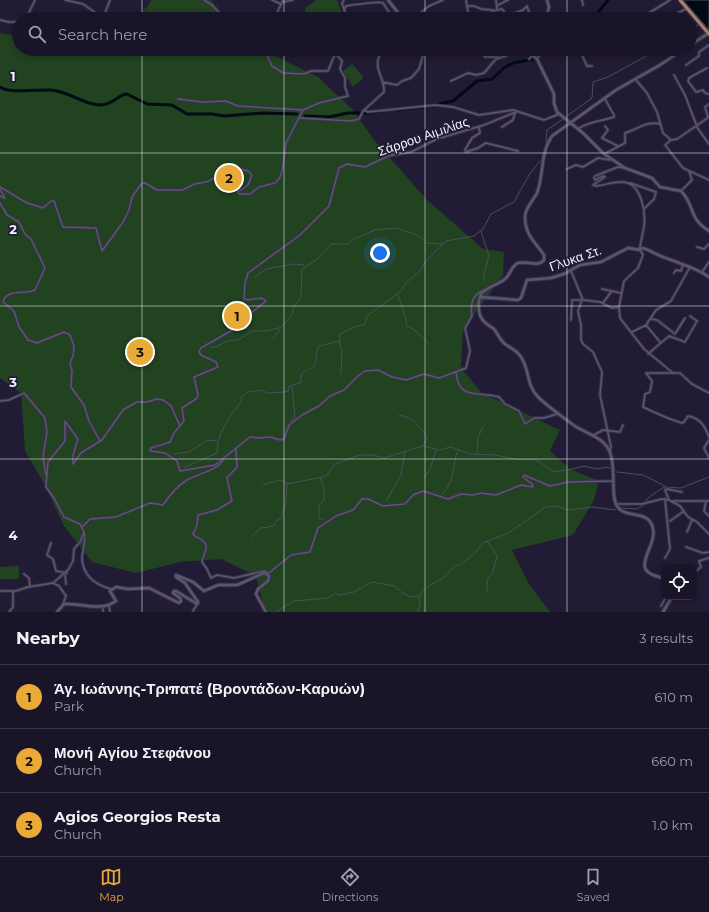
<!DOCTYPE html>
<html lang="en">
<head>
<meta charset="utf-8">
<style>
  body { margin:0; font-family:Montserrat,sans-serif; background:#272134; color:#f1f3f6 }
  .controls { position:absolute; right:12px; bottom:12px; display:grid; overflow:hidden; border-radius:8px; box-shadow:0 2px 6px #0003 }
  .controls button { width:36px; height:36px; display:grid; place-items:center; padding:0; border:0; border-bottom:1px solid #383345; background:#1a1428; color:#f1f3f6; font:20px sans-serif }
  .you { position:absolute; left:380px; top:253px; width:14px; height:14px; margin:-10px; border:3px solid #fff; border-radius:50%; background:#1a73e8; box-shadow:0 0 0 6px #1a73e833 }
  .badge { display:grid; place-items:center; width:26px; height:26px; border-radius:50%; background:#eaaa38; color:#111; font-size:13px; font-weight:700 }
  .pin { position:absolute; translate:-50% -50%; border:2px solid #fff; box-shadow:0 1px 4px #0006 }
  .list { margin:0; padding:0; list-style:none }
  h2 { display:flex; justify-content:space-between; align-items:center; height:52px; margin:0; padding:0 16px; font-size:17px }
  h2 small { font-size:13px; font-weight:400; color:#9f9ea8 }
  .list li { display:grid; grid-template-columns:26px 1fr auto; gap:12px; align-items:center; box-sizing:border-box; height:64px; padding:0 16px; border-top:1px solid #383345 }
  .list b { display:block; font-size:15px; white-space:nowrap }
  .list p { margin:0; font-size:13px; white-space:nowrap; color:#9f9ea8 }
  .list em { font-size:13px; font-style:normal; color:#9f9ea8 }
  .icon { flex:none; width:22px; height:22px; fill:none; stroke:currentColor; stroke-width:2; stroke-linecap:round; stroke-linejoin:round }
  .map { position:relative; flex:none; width:709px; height:612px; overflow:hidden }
  .search { position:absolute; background:#1a1428; box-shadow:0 2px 6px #0003; left:12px; right:12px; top:12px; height:44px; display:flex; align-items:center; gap:10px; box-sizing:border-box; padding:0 14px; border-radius:22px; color:#9f9ea8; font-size:15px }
  .sheet { height:244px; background:#1a1428 }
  nav { display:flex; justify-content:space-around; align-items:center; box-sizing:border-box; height:56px; border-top:1px solid #383345; background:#1a1428; font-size:11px; color:#9f9ea8 }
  nav a { display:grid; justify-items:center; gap:2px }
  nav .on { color:#eaaa38 }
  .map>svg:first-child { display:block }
</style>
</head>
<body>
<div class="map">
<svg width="709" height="612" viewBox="0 0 709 612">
  <rect width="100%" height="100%" fill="#221b35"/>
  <path fill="#214320" d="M 151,0 L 211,0 L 227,19 L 134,19 L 148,6 Z
    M 316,0 L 337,0 L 344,19 L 306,19 L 305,8 Z
    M 0,33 L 19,36 L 19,49 L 261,49 L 318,77 L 352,109 L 375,141 L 427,200 L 483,249 L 504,252 L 503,275 L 463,330 L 461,368 L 482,393 L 560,430 L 550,451 L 570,469 L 599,481 L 594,500 L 573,535 L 512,550 L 529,584 L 550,612 L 266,612 L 264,609 L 256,576 L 221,559 L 180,562 L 136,573 L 92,562 L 64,526 L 45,485 L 25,451 L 21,393 L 0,378 Z
    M 352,64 L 362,75 L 363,79 L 353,87 L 343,71 Z
    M 19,566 L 19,579 L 0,579 L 0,567 Z"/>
  <path fill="#000b14" stroke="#49505a" d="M 683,0 L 709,0 L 709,30 Z"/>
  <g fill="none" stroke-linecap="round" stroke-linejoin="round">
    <path stroke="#49505a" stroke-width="1" d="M 690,30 L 699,24
      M 567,116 L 592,98 L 593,82 L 608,77 L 659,49
      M 546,142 L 547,130 L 563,119
      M 481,231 L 489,256 L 484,274 L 484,280
      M 255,277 L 266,269 L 294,264 L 304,265
      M 397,293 C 401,304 405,313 407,326 L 413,329 L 428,343
      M 272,339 L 278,333 L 279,329
      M 339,341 L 342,351 L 341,374
      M 211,347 L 216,347 L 227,341 L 238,340 L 252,331 L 267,331 L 282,327 L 292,314 L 294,306 L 301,298 L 302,269 L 316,260 L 331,244 L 348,244 L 354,239 L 375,230 L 397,228 L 419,236 L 427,243 L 442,244
      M 398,416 C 409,413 424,430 427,438 L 423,446
      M 288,424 L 295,417 L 292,386
      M 174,454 L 189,452 L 206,441 L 217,440
      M 477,454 L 478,438 L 483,426
      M 185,467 L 217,453 L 218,442 L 221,433 L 230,416 L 241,402 L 242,396 L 248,392 L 260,390 L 268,393 L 285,392 L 288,391 L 289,386 L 300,383 L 302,373 C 323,364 312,360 319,346 L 340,341 L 340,334 L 354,327 L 365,324 L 367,316 L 401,291 L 407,282 L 420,271 L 426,261 L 446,241 L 474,236 L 483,229 L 491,214 L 514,202 L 529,175 L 540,161
      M 568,470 L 584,466 L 597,469 L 608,467 L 612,469
      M 617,472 L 643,475 L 665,486
      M 320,478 L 324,488 L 324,500 L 319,506 L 319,518 L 323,520
      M 424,478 L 430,469 L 436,450
      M 263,485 L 279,480 L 288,483
      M 442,494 C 455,484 452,464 458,450
      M 386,501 L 401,475 L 405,451
      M 645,502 L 649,497 L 664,487 L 681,488 L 709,477
      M 621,508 L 637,509 L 644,505
      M 251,537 L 261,528 L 274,526 L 276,521 L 282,517 L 282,512 L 286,503 L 287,484 L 323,477 L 327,475 L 335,464 L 360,455 L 374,455 L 384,458 L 423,446 L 439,450 L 451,447 L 470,454 L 495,455 L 520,460 L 533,459 L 540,462 L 554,472 L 565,470
      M 487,592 L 487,580 L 493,572 L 497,556 L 487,541
      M 276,612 L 294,601 L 328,598 L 336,593 L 339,595 L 354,592 L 372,582 L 395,586 L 401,592 L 410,597 L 419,596
      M 417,612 L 420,607 L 419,596 L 427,587 L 443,578 L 455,566 L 460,565 L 476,552 L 483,543 L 508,533 L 546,507 L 557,506 L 568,510 L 592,507 L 616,510"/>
    <path stroke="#000b14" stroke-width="3" d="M 593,19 L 608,0
      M 0,87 C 8,94 39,89 51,90 C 68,91 85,105 100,105 C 114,105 118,94 127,94 L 147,104 L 172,105 L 187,114 L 212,114 L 224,116 L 263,113 L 297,114
      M 395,110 L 424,107 L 453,101 L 477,81 L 492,79 L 505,67 L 513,63 L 534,59 L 540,54 L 553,49
      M 305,116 L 329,117 L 348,113 L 368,113 L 382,111"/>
    <g stroke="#3a3449" stroke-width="3.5">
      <path id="street" d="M 65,0 L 83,4 L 100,16 L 105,13 L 110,0
        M 204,0 L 212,5 L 225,19
        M 272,0 L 281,4
        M 283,0 L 277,13 L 283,19
        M 466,0 L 469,19
        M 496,0 L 497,9
        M 582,0 L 583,5
        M 283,2 L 293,0
        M 498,5 L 508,0
        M 467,6 L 474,6 L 481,9 L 492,10
        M 344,9 L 342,3 L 344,0
        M 649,13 L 670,0
        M 26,19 L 35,0
        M 348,19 L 344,10 L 346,6 C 351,5 381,1 383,3 C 387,8 389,14 394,19
        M 413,19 L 429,6 L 443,0
        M 492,19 L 492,11 L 502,9 L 507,16 L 523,10 L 527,6 L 531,19
        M 664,19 L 686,9
        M 0,20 L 9,22 L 19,22
        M 247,49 L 253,53 L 266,53 L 272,66 L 283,73 L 304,74 L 311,71 L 328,71 L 337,49
        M 579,49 L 582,55 L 597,51 L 599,52 L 603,49
        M 619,49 L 619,50
        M 482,53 L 485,57 L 498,57
        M 582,55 L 587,66 L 592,66
        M 529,59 L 533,55
        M 537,59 L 540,55 L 555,49
        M 686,65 L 699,56 L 699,52 L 709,45
        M 707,68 L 689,78 L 688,81 L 696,92 L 703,90 L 705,93 L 709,94
        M 674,75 L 685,95 L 696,124
        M 636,80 L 647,93 L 657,112 L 663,133 L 671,140 L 677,139 L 709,117
        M 451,81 L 468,73 L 476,75 L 484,73 L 496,59 L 506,56 L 514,49
        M 382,82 L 397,85 L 402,81 L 411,78 L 419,69 L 424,52 L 423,49
        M 178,99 L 203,102 L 226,101 L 238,106 L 303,110
        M 364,110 L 368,112 L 435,105 L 453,107 L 479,115 L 513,110 L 544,120 L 559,114
        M 708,117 L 705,107 L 709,104
        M 298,118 L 351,121 L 359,119 L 363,111 L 384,92 C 385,75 369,67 384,49
        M 605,126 L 608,130 L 602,138 L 618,146
        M 696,126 L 709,144
        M 479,127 L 480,133 L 472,138 L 465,150 L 466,152 L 478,148 L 486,143 L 518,151
        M 502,127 L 513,120 L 515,113
        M 578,129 C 587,122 602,121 614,117 L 614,115 L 605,99
        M 671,140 L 665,145 L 683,168 L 709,180
        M 604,154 L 625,143 L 625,133 C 639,129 645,121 660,124
        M 624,168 L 618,167 L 595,176 L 594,178 L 595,180 L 603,176 L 605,177 L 593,185 L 597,186 C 605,185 615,181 623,182 C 641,183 646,211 644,226 C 643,233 641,240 640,248
        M 567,169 L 576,165 L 583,167 L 598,158 L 610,160
        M 630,183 L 656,192 L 654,199 L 644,209
        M 0,187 L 27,203 L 43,208 L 51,201 L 54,201 L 63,227 L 96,228 L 102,251 L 123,222 L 129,210 L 132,197 L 142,183 L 145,183 L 157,190 L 182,190 L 195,184 L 206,182 L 237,168 L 248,171 L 252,175 L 248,185 L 238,192 L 239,194 L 250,194 L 259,187 L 275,183 L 279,179 L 282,172 L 286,143 L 303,110 L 319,103 L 348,96 L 345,87 L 345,78 L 340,69 L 342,61 L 335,53
        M 0,189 L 5,198 L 0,196
        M 681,191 L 692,180 L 689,171
        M 0,203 L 7,215 L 19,222 L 25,234 L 31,239 L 45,268 L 35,290 C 26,295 6,288 3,302 L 14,311 L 19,327 L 28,340 L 37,343 L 64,332 L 70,335 L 74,346 L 73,356 L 70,363 L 72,371 L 71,387 L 84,405 L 89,421 L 100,441
        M 697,247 L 704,249 L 709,244
        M 571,271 L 583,300 L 600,302 L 612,308 L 619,307 L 620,318 L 644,349 L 673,373
        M 702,272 L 709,262
        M 674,273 L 676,270 L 681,271 L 683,265
        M 602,289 L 621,293
        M 484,290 C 472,295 470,304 472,316 L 465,328 L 470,351 L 466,368 L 439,378 L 424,374 L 406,380 L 392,377 L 378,370 L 365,371 L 358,376 L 344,390 L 330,396 L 319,406 L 302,415 L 289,425 L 284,439 L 280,440 L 270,437 L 260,438 L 250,437 L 215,465 L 180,471 L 177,461 L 165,453 L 150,451 L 151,448 L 170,442 L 174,433 L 184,421 L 182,408 L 196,399 L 198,395 L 194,377 L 218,367 L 216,362 L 201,355 L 199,352 L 201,348 L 236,328 L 246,317 L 266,301 L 262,298 L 248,300 L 244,299 L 245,283 L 248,273 L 300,235 L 329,206 L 339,168 L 347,164 L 365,167 L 388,156 L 411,152 L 437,139 L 484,125 L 516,112
        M 582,300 L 578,311 L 581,325 L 581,340 L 583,344 L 593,352 L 602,372 L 600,395 L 611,447 L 610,451
        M 603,303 L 611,292
        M 619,307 L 624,281 L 638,268 L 643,255 L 640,250
        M 651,319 L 657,320 L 675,334 L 685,318
        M 571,320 L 572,300 L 581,300
        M 646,325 L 660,342
        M 632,332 L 646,325 L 656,310 L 671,301 L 690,267
        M 648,354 L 669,336 L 685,342 L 697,321 L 690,316
        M 456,372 C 458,401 479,391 499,397 L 505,404 L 519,411 L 525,424 L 534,418 L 544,418 L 557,414
        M 709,393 L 692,384 L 680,373 L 646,373 L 652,381 L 650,392 L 645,394 L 643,407 C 656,413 668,419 682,423 L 684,422 L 688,416 C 700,418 705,426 709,437
        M 0,401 L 9,400 L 24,393 L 45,418 L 47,432 L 43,457 L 46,475
        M 592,436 L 603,430 L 620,432 L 623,425
        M 709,440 L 704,448 L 709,458
        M 236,449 L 237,467 L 227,478 L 232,501 L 217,510 L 198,515 L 197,525 L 193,534 C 196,538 198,537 202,540 C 211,546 203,554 202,562 L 207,569 L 211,578 L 217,575 L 234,578 L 264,571 L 269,573
        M 665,499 L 670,549 L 665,558
        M 669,500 L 665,490 L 667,489 L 682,492
        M 673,501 L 709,501
        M 706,501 L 704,511 L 709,516
        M 616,504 L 642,504 L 662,499 L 669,500 L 680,506 L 688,517 L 697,522 L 709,534
        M 670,521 L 684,511
        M 82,527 L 90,519 L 116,517 L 150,503 L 163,505 C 169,496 177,486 187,480 C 199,473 214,472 223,461
        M 84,532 C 86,541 83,549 82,557 C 82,575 95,585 111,589
        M 687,532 L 692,520
        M 51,543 L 47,555 L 53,559 L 56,571 L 67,573
        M 686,547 L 703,553 L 709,552
        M 269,573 L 291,555 L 310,552 L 318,528 L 336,516 L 353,510 L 362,499 L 368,499 L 383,506 L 405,504 L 413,495 L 423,491 L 448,499 L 461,494 L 473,495 L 481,493 L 496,495 L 521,485 L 533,487 L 532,484 L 523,477 L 524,475 L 550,486 L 568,482 L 613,481
        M 694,573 L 701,567 L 699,561 L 709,558
        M 24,574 L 29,578 L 30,587
        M 65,575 L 66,584
        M 53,583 L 68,570 L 73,561 L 74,549 L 80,542 L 84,532 L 80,524 L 64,517 L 54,498 L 46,487 L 48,462 L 65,441 L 65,421 L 78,439 L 73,455 L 73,464 L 81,453 L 102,440 L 123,410 L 137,402 L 147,402 L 157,399 L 163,400 L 171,406 L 180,426
        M 0,591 L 16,591 L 28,587 L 53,583 L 59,586 L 66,596 L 63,604
        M 109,606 L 110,612
        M 661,606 L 666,597
        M 103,609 L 103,612
        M 193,611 L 198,603
        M 9,612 L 13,607 L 13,592"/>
    </g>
    <g stroke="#3a3449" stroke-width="4.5">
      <path id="secondary" d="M 388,0 L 403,19
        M 445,19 L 450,19
        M 546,19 L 549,7 L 547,0
        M 690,45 L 709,33
        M 517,49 L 530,53 L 537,59 L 554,94 L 554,103 L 557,112 L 583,133 L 604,154 L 625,168 L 652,178 L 660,187 L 681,191 C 695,205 688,218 709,231
        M 480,297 L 518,300 L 521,298 L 527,280 L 551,278 L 564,274 L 580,265 L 601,262 L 628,248 L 640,250 L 640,248 C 647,248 648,250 654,253 C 672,262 692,265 709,277
        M 664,578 C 623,571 661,547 652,525 C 646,510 625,519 617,506 C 610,496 617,466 609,450 C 602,436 584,433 572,424 C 561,416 549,407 539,398 C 526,386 530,370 521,357 C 517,350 510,348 505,344 C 500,340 498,334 494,329 C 490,326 485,324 482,319 C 478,313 477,300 482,293 C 488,286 498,285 505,279 C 511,274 511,266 518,263 C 527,260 538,268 544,260 L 544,255 C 535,242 525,235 525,217 C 525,208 533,201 537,193 C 544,175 540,153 552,136 L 616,90 L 660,65 L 684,49
        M 57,612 L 64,604 C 82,603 101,612 116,601 L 110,591 L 116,587 L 128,589 L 149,588 L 179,603 L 181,601 L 180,598 L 173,593 L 174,591 L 176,591 L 197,604 L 198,602 L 185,583 L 176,577 L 176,575 L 193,582 L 204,591 L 218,585 L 237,585 L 264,573 L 269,576 L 268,581 L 258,589 L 256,594 L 266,612
        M 663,612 L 672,597"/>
    </g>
    <g stroke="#3a3449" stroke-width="5">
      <path id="primary" d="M 680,0 L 709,34"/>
    </g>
    <use href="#street" stroke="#5b5472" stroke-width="1.5"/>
    <use href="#secondary" stroke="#5b5472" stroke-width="2.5"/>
    <use href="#primary" stroke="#a8806b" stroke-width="3"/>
  </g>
  <path fill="none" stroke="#f4f2fd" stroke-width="1" stroke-opacity="0.55" d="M 142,0 L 142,19M 284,0 L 284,19M 425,0 L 425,19M 567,0 L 567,19M 142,49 L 142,612M 284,49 L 284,612M 425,49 L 425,612M 567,49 L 567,612M 0,153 L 709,153M 0,306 L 709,306M 0,459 L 709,459"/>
  <g text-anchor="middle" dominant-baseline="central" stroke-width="3.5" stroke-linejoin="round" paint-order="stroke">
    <g font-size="13" fill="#f4f2fd" stroke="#221b35">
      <text transform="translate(423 136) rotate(-19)">Σάρρου Αιμιλίας</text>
      <text transform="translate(575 258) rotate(-19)">Γλυκα Στ.</text>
    </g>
  </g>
  <g font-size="13" text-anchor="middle" font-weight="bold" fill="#f4f2fd" stroke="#221b35" stroke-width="3.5" stroke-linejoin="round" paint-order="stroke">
    <text x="13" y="81">1</text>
    <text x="13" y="234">2</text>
    <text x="13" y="387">3</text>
    <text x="13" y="540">4</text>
  </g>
</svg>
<div class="controls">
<button><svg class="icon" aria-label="locate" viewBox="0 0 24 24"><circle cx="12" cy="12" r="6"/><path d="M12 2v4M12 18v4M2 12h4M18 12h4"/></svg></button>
</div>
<div class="you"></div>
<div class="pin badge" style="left:237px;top:316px">1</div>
<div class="pin badge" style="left:229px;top:178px">2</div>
<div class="pin badge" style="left:140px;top:352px">3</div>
<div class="search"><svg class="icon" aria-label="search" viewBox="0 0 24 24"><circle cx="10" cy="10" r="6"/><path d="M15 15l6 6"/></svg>Search here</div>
</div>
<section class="sheet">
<h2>Nearby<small>3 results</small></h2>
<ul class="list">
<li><span class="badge">1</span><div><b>Άγ. Ιωάννης-Τριπατέ (Βροντάδων-Καρυών)</b><p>Park</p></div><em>610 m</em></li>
<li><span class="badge">2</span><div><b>Μονή Αγίου Στεφάνου</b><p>Church</p></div><em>660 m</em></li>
<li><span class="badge">3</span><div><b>Agios Georgios Resta</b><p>Church</p></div><em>1.0 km</em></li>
</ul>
</section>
<nav>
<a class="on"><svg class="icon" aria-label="map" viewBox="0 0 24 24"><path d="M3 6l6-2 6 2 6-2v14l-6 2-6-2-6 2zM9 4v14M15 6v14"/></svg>Map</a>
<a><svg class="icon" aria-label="directions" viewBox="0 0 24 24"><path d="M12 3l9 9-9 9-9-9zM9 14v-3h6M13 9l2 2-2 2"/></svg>Directions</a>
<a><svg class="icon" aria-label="saved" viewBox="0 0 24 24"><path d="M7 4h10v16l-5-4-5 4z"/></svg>Saved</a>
</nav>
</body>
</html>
